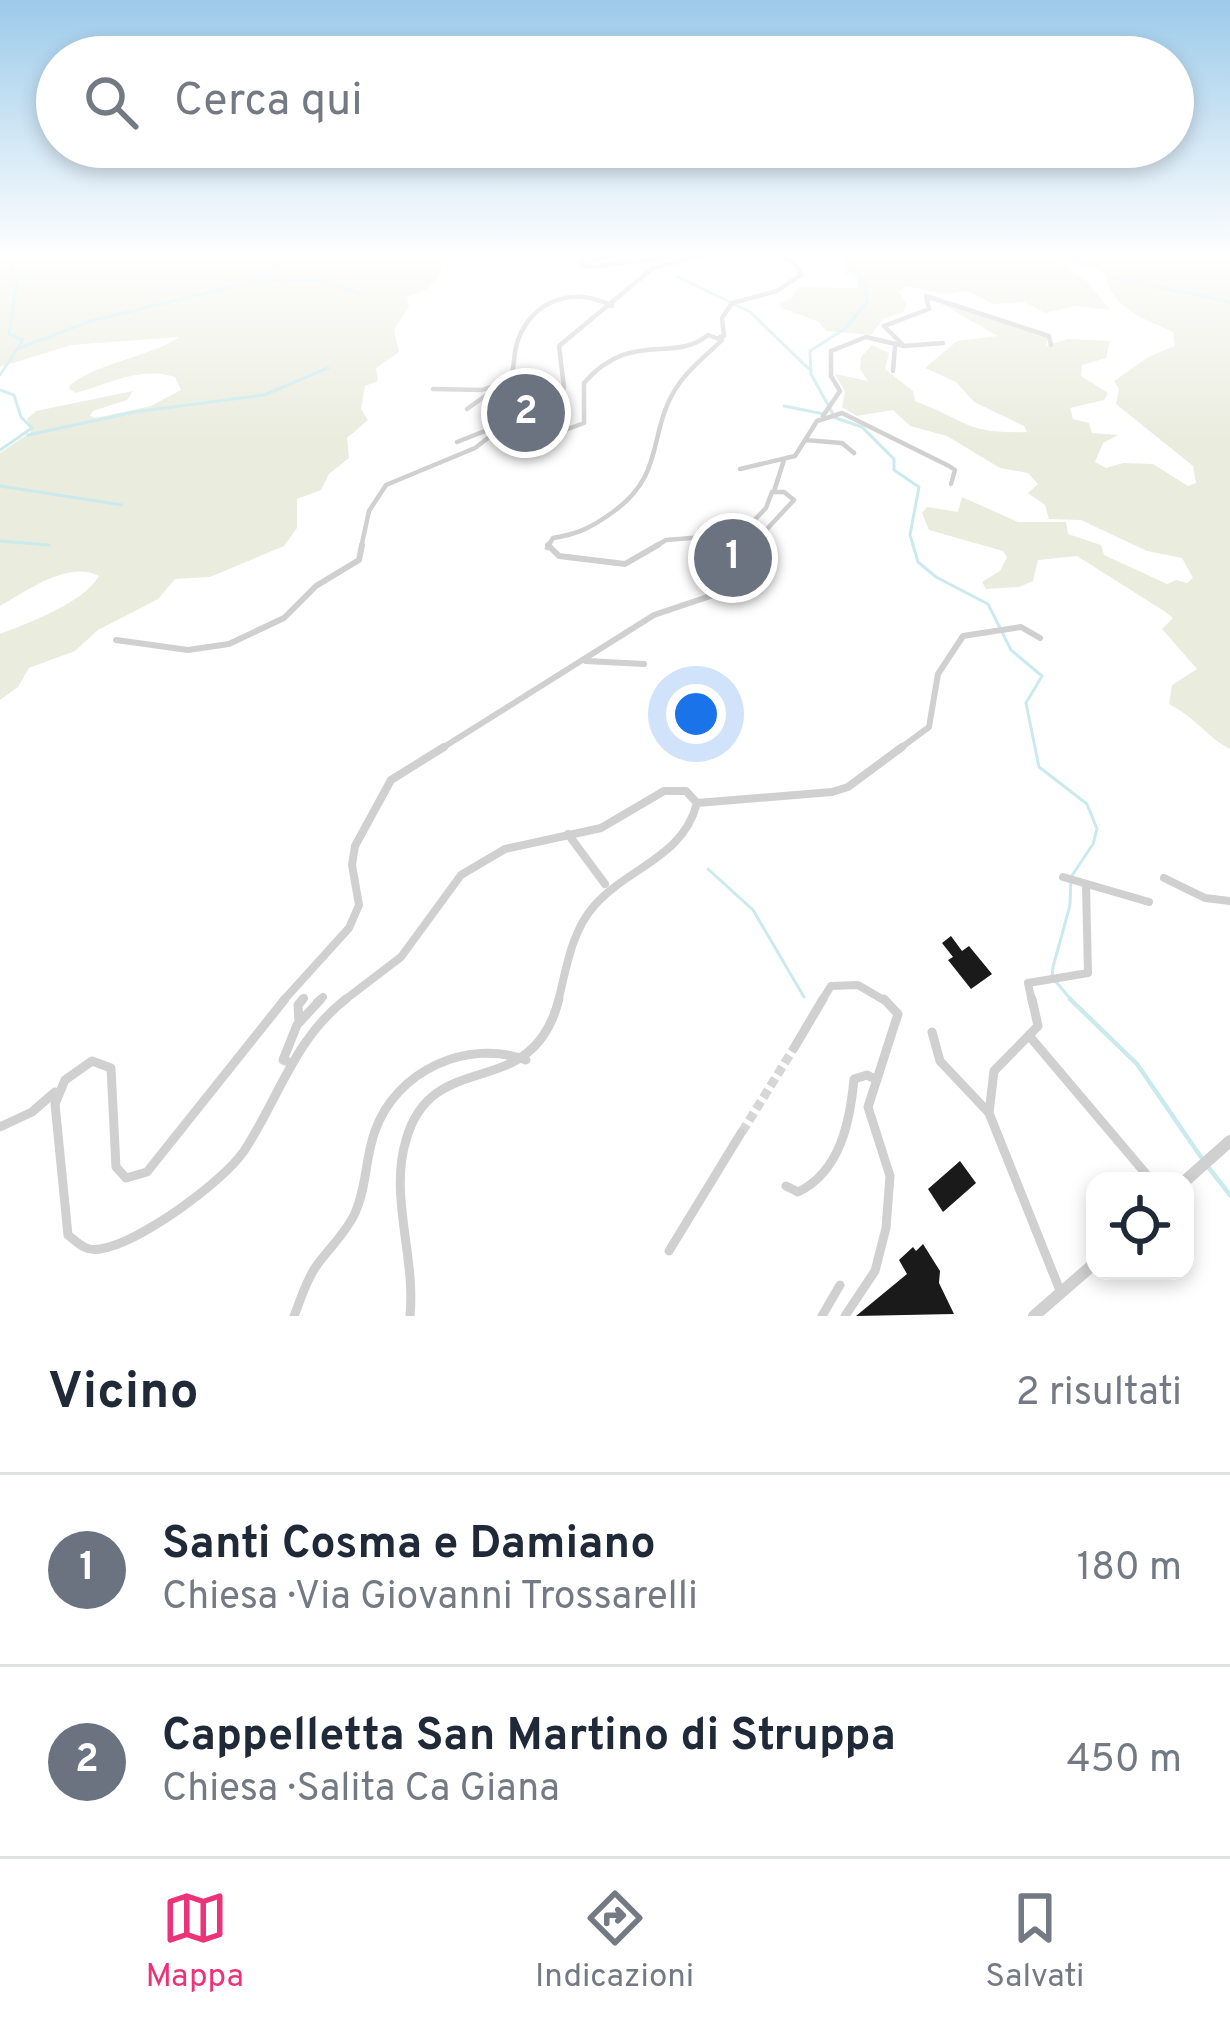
<!DOCTYPE html>
<html lang="it">
<head>
<meta charset="utf-8">
<style>
  body { margin:0; font-family:Overpass,sans-serif; background:#f2f2f3; color:#1f2937 }
  .controls { position:absolute; right:36px; bottom:36px; display:grid; overflow:hidden; border-radius:24px; box-shadow:0 6px 18px #0003 }
  .controls button { width:108px; height:108px; display:grid; place-items:center; padding:0; border:0; border-bottom:3px solid #e0e1e3; background:#fff; color:#1f2937; font:60px sans-serif }
  .you { position:absolute; left:696px; top:714px; width:42px; height:42px; margin:-30px; border:9px solid #fff; border-radius:50%; background:#1a73e8; box-shadow:0 0 0 18px #1a73e833 }
  .badge { display:grid; place-items:center; width:78px; height:78px; border-radius:50%; background:#eb3379; color:#fff; font-size:39px; font-weight:700 }
  .pin { position:absolute; translate:-50% -50%; border:6px solid #fff; box-shadow:0 3px 12px #0006 }
  .list { margin:0; padding:0; list-style:none }
  h2 { display:flex; justify-content:space-between; align-items:center; height:156px; margin:0; padding:0 48px; font-size:51px }
  h2 small { font-size:39px; font-weight:400; color:#747a83 }
  .list li { display:grid; grid-template-columns:78px 1fr auto; gap:36px; align-items:center; box-sizing:border-box; height:192px; padding:0 48px; border-top:3px solid #e0e1e3 }
  .list b { display:block; font-size:45px; white-space:nowrap }
  .list p { margin:0; font-size:39px; white-space:nowrap; color:#747a83 }
  .list em { font-size:39px; font-style:normal; color:#747a83 }
  .icon { flex:none; width:66px; height:66px; fill:none; stroke:currentColor; stroke-width:2; stroke-linecap:round; stroke-linejoin:round }
  .map { position:relative; flex:none; width:1230px; height:1316px; overflow:hidden }
  .search { position:absolute; background:#fff; box-shadow:0 6px 18px #0003; left:36px; right:36px; top:36px; height:132px; display:flex; align-items:center; gap:30px; box-sizing:border-box; padding:0 42px; border-radius:66px; color:#747a83; font-size:45px }
  .sheet { height:540px; background:#fff }
  nav { display:flex; justify-content:space-around; align-items:center; box-sizing:border-box; height:168px; border-top:3px solid #e0e1e3; background:#fff; font-size:33px; color:#747a83 }
  nav a { display:grid; justify-items:center; gap:6px }
  nav .on { color:#eb3379 }
  .map>svg:first-child { display:block }
</style>
</head>
<body>
<div class="map">
<svg width="1230" height="1316" viewBox="0 0 1230 1316">
  <rect width="100%" height="100%" fill="#fff"/>
  <path fill="#eaecde" d="M 0,255 L 165,255 L 161,261 L 190,262 L 208,255 L 446,257 L 440,266 L 442,273 L 425,290 L 407,297 L 409,307 L 394,330 L 399,352 L 376,368 L 378,381 L 365,386 L 361,409 L 368,420 L 347,438 L 349,458 L 329,474 L 321,490 L 297,499 L 297,528 L 284,546 L 210,577 L 175,579 L 158,599 L 98,630 L 75,651 L 29,668 L 18,687 L 0,700 L 0,634 C 29,623 83,603 99,576 C 68,560 27,591 0,606 L 0,453 L 31,432 L 27,419 L 36,411 L 133,391 L 127,400 L 93,411 L 90,416 L 96,418 L 151,406 L 181,390 L 175,377 C 141,366 108,384 76,393 L 68,388 C 87,365 154,356 179,337 L 71,345 L 0,367 Z
    M 849,255 L 1043,255 L 1084,278 L 1110,310 L 1076,306 L 1045,313 L 1024,302 L 993,304 L 967,291 L 945,294 L 905,286 L 899,292 L 907,305 L 903,312 L 883,319 L 871,335 L 826,331 L 819,322 L 782,308 L 780,304 L 792,298 L 798,287 L 857,288 L 858,280 L 845,274 L 844,262 Z
    M 1054,255 L 1230,255 L 1230,749 C 1207,737 1196,718 1169,704 L 1172,685 L 1197,669 L 1162,629 L 1173,618 L 1164,611 L 1077,556 L 1038,560 L 1033,581 L 1019,587 L 986,589 L 982,582 L 1000,571 L 1007,557 L 1003,551 L 929,530 L 922,513 L 927,507 L 958,512 L 962,497 L 1018,522 L 1066,522 L 1068,534 L 1101,545 L 1104,555 L 1167,584 L 1176,580 L 1187,583 L 1193,578 L 1182,558 L 1147,551 L 1081,520 L 1049,519 L 1045,505 L 1028,493 L 1038,484 L 1028,473 L 1000,468 L 947,436 L 910,426 L 893,410 L 857,416 L 842,407 L 845,392 L 835,374 L 868,381 L 860,369 L 861,357 L 872,345 L 889,353 L 885,369 L 913,391 L 915,401 C 968,421 965,434 1027,432 L 1024,426 L 974,402 L 956,382 L 925,368 L 957,341 L 998,336 L 938,302 L 1048,337 L 1046,346 L 1068,339 L 1110,341 L 1106,358 L 1082,365 L 1081,376 L 1108,393 L 1104,400 L 1070,408 L 1073,419 L 1089,423 L 1092,433 L 1118,435 L 1103,443 L 1095,462 L 1106,468 L 1123,463 L 1153,464 L 1188,486 L 1196,483 L 1193,466 L 1116,404 L 1119,389 L 1114,381 L 1150,356 L 1175,346 L 1173,332 C 1145,319 1111,309 1105,273 Z"/>
  <g fill="none" stroke-linecap="round" stroke-linejoin="round">
    <path stroke="#caeaed" stroke-width="3" d="M 0,261 L 12,263 L 11,274 L 17,280 L 9,334 L 23,340 L 0,375
      M 676,276 L 750,312 L 809,369
      M 1111,277 L 1230,302
      M 261,281 L 320,280 L 359,293
      M 20,348 L 91,321 L 255,281 L 292,255
      M 0,390 L 14,395 L 21,417 L 32,428 L 0,450
      M 784,406 L 824,414
      M 834,416 L 811,374 L 810,351 L 846,328 L 867,302 L 865,285 L 844,255
      M 833,417 L 862,427 L 894,459 L 894,470 L 919,487 L 910,535 L 918,562 L 936,577 L 988,604 L 1011,650 L 1042,676 L 1026,703 L 1039,767 L 1087,804 L 1097,829 L 1093,844 L 1071,877 L 1070,905 L 1053,967 L 1052,977 L 1073,1002
      M 28,435 L 135,412 L 264,395 L 328,368
      M 0,486 L 122,505
      M 0,541 L 49,545
      M 708,869 L 753,910 L 804,997"/>
    <path stroke="#caeaed" stroke-width="4.5" d="M 1070,999 L 1137,1064 L 1203,1160
      M 1209,1168 L 1230,1195"/>
  </g>
  <path fill="#1a1a1a" d="M 951,936 L 962,951 L 969,946 L 992,974 L 971,989 L 948,960 L 953,957 L 942,943 Z
    M 960,1161 L 976,1183 L 943,1212 L 928,1189 Z
    M 923,1244 L 940,1271 L 939,1283 L 954,1314 L 856,1316 L 907,1274 L 899,1260 L 913,1247 L 916,1251 Z"/>
  <g fill="none" stroke-linecap="round" stroke-linejoin="round">
    <path stroke="#d6d6d6" stroke-width="9" stroke-dasharray="9 4.5" stroke-linecap="butt" d="M 742,1132 L 794,1048"/>
    <path stroke="#d0d0d0" stroke-width="4.5" d="M 610,255 L 579,264 L 589,267 L 686,255
      M 757,255 L 761,258
      M 720,337 L 724,336 L 722,318 L 732,303 L 777,291 L 801,275 L 796,264 L 781,256
      M 904,346 L 943,343
      M 893,371 L 895,346
      M 433,389 L 482,390 L 510,380
      M 467,409 L 495,389
      M 823,416 L 840,391 L 831,376 L 831,351 L 866,337 L 904,346 L 884,326 L 929,309 L 926,296 L 1049,336 L 1051,345
      M 805,440 L 842,443 L 854,453
      M 457,442 L 533,412 L 508,386 C 516,370 512,356 518,340 C 534,298 575,287 612,306
      M 740,469 L 795,456 L 817,421 L 842,413 L 949,466 L 955,470 L 951,484
      M 774,491 L 784,460
      M 361,548 L 369,511 L 386,485 L 475,448 L 505,425
      M 547,548 L 553,538 C 579,534 592,527 613,512 C 669,472 645,429 681,381 C 692,366 709,353 722,340 L 708,335 C 673,364 630,329 584,383 L 584,423 L 565,430 L 552,423 L 564,387 L 559,346 L 653,268 L 705,255
      M 653,548 L 666,540 L 741,534 L 766,508 L 772,492 L 784,492 L 794,500 L 767,529 L 766,548"/>
    <path stroke="#d0d0d0" stroke-width="6" d="M 548,545 L 559,556 L 625,564 L 658,545
      M 116,640 L 188,650 L 229,644 L 284,618 L 316,586 L 359,560 L 362,545
      M 586,661 L 644,664
      M 439,750 L 654,615 L 755,581 L 764,572 L 766,545
      M 898,750 L 929,727 L 938,674 L 963,636 L 1021,627 L 1040,638"/>
    <path stroke="#d0d0d0" stroke-width="8" d="M 697,803 L 832,792 L 848,787 L 902,747
      M 568,834 L 605,884
      M 1063,877 L 1149,902
      M 1164,878 L 1205,898 L 1230,901
      M 282,1002 L 349,928 L 359,905 L 352,865 L 355,846 L 391,780 L 444,747
      M 300,1002 L 304,998
      M 317,1002 L 323,997
      M 342,1002 L 401,957 L 461,875 L 505,849 L 601,828 L 664,791 L 686,791 L 697,803
      M 558,1002 C 566,970 571,932 594,906 C 628,867 683,858 697,803
      M 821,1002 L 831,986 L 858,985 L 887,1002
      M 1032,1002 L 1028,983 L 1088,973 L 1086,885"/>
    <path stroke="#d0d0d0" stroke-width="9" d="M 285,999 L 147,1172 L 126,1178 L 116,1167 L 111,1068 L 92,1061 L 65,1080 L 55,1104 L 68,1235 C 78,1243 86,1252 100,1249 C 139,1243 222,1183 244,1151 C 279,1098 294,1039 346,999
      M 1032,999 L 1038,1026 L 994,1071 L 989,1113 L 1061,1293
      M 299,1022 L 298,1005 L 303,999
      M 932,1032 L 940,1061 L 989,1113
      M 1031,1038 L 1152,1181
      M 794,1048 L 823,999
      M 291,1063 L 283,1060 L 297,1025 L 321,999
      M 0,1127 L 32,1112 L 55,1092
      M 786,1186 L 798,1192 C 840,1172 850,1122 854,1079 L 867,1075 L 877,1080
      M 669,1251 L 741,1133
      M 294,1316 C 301,1299 306,1280 317,1265 C 330,1247 346,1233 355,1213 C 367,1187 365,1158 375,1131 C 396,1071 467,1038 526,1060
      M 410,1316 C 416,1258 389,1196 406,1140 C 433,1044 532,1106 559,999
      M 822,1316 L 840,1285
      M 845,1316 L 875,1271 L 886,1228 L 890,1176 L 868,1107 L 898,1014 L 884,999"/>
    <path stroke="#d0d0d0" stroke-width="12" d="M 1185,1181 L 1230,1141
      M 1034,1316 L 1095,1263"/>
  </g>
  <linearGradient id="sky" x2="0" y2="1"><stop stop-color="#9ccaea"/><stop offset="0.58" stop-color="#fff"/><stop offset="1" stop-color="#fff" stop-opacity="0"/></linearGradient>
  <rect width="1230" height="440" fill="url(#sky)"/>
</svg>
<div class="controls">
<button><svg class="icon" aria-label="locate" viewBox="0 0 24 24"><circle cx="12" cy="12" r="6"/><path d="M12 2v4M12 18v4M2 12h4M18 12h4"/></svg></button>
</div>
<div class="you"></div>
<div class="pin badge" style="left:733px;top:558px;background:#6b7280">1</div>
<div class="pin badge" style="left:526px;top:413px;background:#6b7280">2</div>
<div class="search"><svg class="icon" aria-label="search" viewBox="0 0 24 24"><circle cx="10" cy="10" r="6"/><path d="M15 15l6 6"/></svg>Cerca qui</div>
</div>
<section class="sheet">
<h2>Vicino<small>2 risultati</small></h2>
<ul class="list">
<li><span class="badge" style="background:#6b7280">1</span><div><b>Santi Cosma e Damiano</b><p>Chiesa · Via Giovanni Trossarelli</p></div><em>180 m</em></li>
<li><span class="badge" style="background:#6b7280">2</span><div><b>Cappelletta San Martino di Struppa</b><p>Chiesa · Salita Ca Giana</p></div><em>450 m</em></li>
</ul>
</section>
<nav>
<a class="on"><svg class="icon" aria-label="map" viewBox="0 0 24 24"><path d="M3 6l6-2 6 2 6-2v14l-6 2-6-2-6 2zM9 4v14M15 6v14"/></svg>Mappa</a>
<a><svg class="icon" aria-label="directions" viewBox="0 0 24 24"><path d="M12 3l9 9-9 9-9-9zM9 14v-3h6M13 9l2 2-2 2"/></svg>Indicazioni</a>
<a><svg class="icon" aria-label="saved" viewBox="0 0 24 24"><path d="M7 4h10v16l-5-4-5 4z"/></svg>Salvati</a>
</nav>
</body>
</html>
